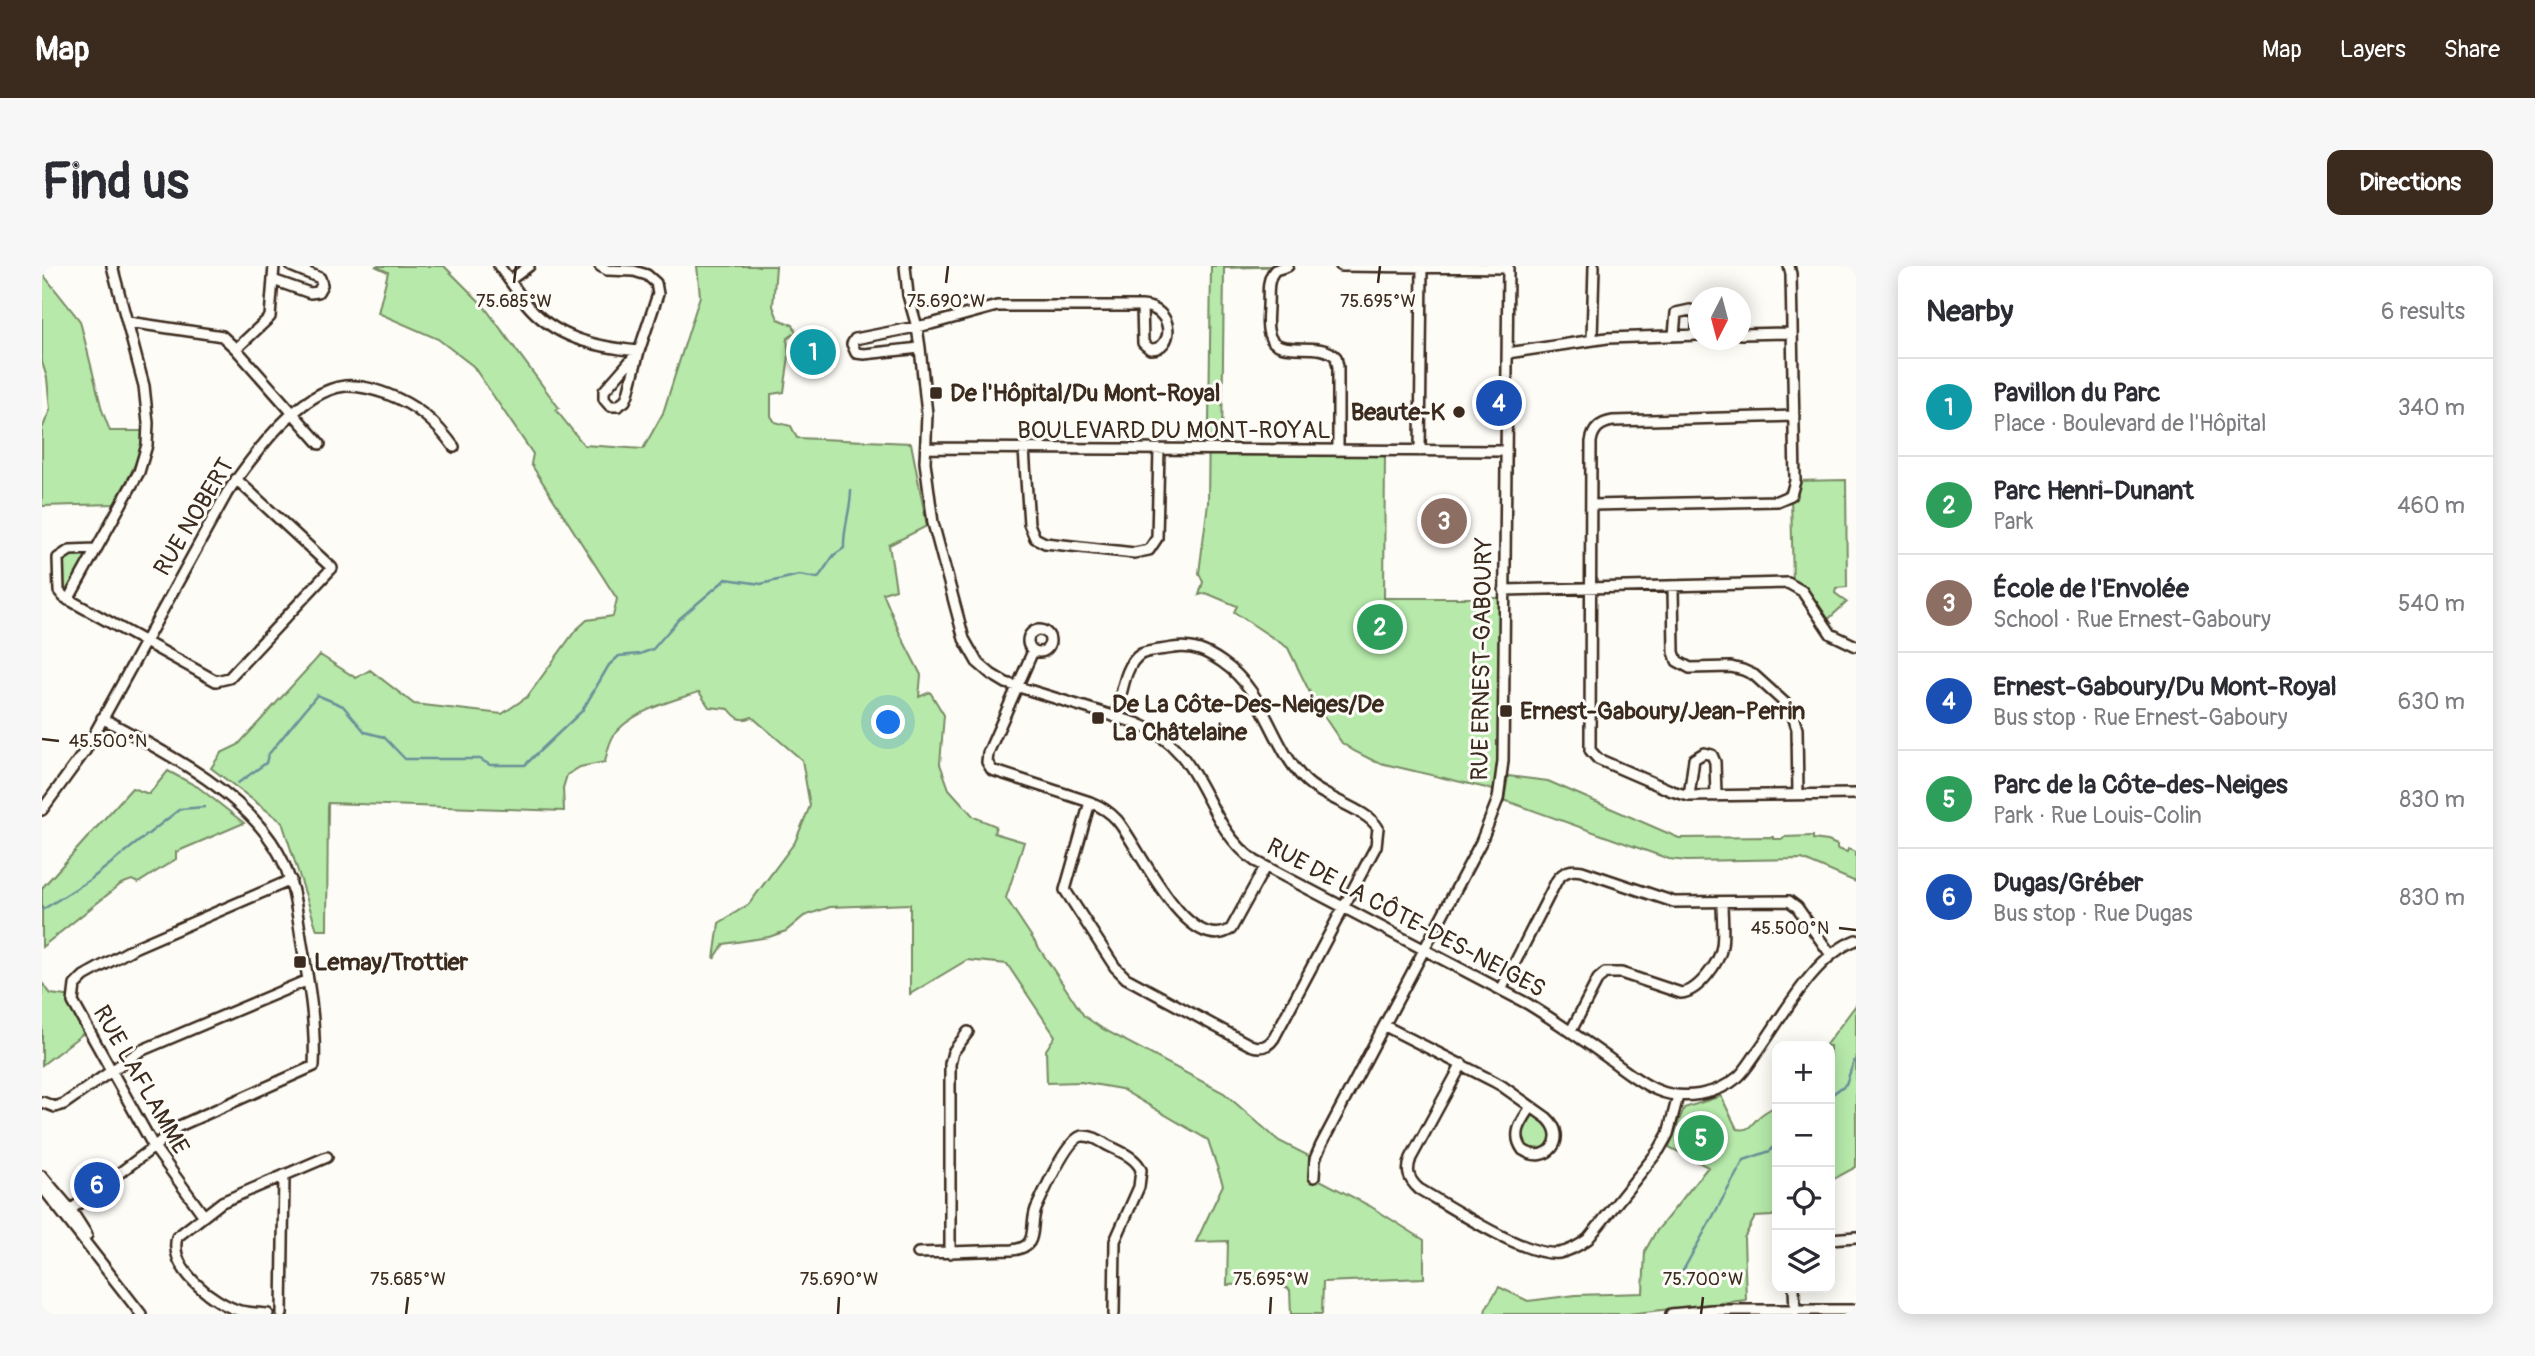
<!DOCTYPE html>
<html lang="en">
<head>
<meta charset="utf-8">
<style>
  body { margin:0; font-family:Pangolin,sans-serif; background:#f7f7f7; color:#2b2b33 }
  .controls { position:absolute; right:21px; bottom:21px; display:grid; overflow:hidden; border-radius:14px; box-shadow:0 4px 18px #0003 }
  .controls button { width:63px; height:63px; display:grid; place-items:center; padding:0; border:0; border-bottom:2px solid #e1e1e2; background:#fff; color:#2b2b33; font:35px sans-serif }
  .compass { position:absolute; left:1646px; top:21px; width:63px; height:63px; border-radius:50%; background:#fff; box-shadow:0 4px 18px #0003; rotate:186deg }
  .you { position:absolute; left:847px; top:457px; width:24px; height:24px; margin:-18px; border:5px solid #fff; border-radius:50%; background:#1a73e8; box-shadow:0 0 0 10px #1a73e833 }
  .badge { display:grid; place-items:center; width:46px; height:46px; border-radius:50%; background:#3b2a1e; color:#fff; font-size:23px; font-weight:700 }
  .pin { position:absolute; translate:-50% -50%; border:4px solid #fff; box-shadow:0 2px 7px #0006 }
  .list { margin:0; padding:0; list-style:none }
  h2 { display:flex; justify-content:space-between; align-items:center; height:91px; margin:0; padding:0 28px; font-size:30px }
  h2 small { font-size:23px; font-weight:400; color:#7c7c81 }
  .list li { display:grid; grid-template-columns:46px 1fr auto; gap:21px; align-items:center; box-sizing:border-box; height:98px; padding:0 28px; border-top:2px solid #e1e1e2 }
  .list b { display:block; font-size:26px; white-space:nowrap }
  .list p { margin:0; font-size:23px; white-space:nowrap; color:#7c7c81 }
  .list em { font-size:23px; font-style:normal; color:#7c7c81 }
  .icon { flex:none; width:38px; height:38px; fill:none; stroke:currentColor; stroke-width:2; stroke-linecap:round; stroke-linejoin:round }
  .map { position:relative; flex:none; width:1814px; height:1048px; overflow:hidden; border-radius:14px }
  header { display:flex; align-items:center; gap:42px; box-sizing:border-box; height:98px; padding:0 35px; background:#3b2a1e; color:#fff }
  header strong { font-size:33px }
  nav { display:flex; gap:38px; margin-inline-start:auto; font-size:24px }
  .intro { display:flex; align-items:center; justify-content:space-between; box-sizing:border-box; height:168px; padding:0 42px }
  h1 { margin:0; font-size:49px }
  .button { padding:18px 32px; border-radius:14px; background:#3b2a1e; color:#fff; font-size:24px; font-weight:700 }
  main { display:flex; gap:42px; padding:0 42px }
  aside { flex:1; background:#fff; border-radius:14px; box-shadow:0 4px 18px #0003 }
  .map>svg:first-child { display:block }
</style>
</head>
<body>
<header>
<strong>Map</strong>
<nav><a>Map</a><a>Layers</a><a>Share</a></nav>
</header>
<div class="intro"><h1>Find us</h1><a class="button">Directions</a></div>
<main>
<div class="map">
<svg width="1814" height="1048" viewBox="0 0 1814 1048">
  <rect width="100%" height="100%" fill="#fdfcf7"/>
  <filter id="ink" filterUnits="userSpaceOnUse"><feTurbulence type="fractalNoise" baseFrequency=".0143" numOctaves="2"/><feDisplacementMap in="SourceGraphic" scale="14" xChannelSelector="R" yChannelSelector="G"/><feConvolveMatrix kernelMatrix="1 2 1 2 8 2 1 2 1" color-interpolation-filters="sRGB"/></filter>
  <g filter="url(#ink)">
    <path fill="#b6e9aa" stroke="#788a64" stroke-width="2" d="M 333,0 L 402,0 L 441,39 L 517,142 L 514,144 L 542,179 L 601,183 L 621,147 L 658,30 L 655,0 L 734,0 L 731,40 L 736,53 L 751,59 L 754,66 L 745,73 L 747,90 L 742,126 L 729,128 L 729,150 L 733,156 L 749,160 L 755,172 L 869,177 L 885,260 L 847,279 L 854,323 L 841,327 L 858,368 L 879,409 L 877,431 L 888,426 L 902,449 L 898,498 L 907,523 L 932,551 L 954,560 L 952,567 L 982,576 L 964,632 L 1042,750 L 1061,763 L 1182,827 L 1237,875 L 1273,893 L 1272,911 L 1328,940 L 1382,974 L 1382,1012 L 1281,1016 L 1280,1048 L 1249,1048 L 1248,1024 L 1234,1017 L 1185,1019 L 1186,975 L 1154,976 L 1181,919 L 1166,874 L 1079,823 L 1039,816 L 1005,817 L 1004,784 L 1013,770 L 965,698 L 925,694 L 868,728 L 868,638 L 788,641 L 762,650 L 744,665 L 727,671 L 682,678 L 672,693 L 677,657 L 707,638 L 753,576 L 768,540 L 760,494 L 710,451 C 699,456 694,452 687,443 L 667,441 L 657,426 C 631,434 588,446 572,469 C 567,476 565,487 563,496 L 538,501 L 525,509 L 521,522 L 522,545 L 286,537 L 285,664 L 275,664 L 240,556 L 169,502 L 179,487 L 196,479 L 278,389 L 314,412 L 328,404 L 372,438 L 460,448 L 485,431 L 533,365 L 545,354 L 571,350 L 575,333 L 489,198 L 491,188 L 431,100 L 396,73 L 336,47 L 346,6 Z
      M 1169,0 L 1246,0 L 1182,2 L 1180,183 L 1343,184 L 1342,332 L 1462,332 L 1457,525 L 1334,496 L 1312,485 L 1300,477 L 1273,437 L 1246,382 L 1192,346 L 1195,340 L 1164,327 L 1157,329 L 1161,316 L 1157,307 L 1166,237 Z
      M 0,7 L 38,55 L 60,144 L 68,165 L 101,165 C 100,193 85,214 72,238 L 0,240 L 0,163 L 8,144 L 5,112 L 0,96 Z
      M 1804,214 L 1805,321 L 1794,322 L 1793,327 L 1805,336 L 1781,358 L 1751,319 L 1749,229 L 1753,215 Z
      M 54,283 L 26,334 L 22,331 L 19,288 Z
      M 126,505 L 156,521 L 202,557 L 134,586 L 134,593 L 96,617 L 90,614 L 79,618 L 0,681 L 0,622 L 90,522 L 107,528 Z
      M 1466,510 L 1506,515 L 1637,572 L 1731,571 L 1731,573 L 1741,573 L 1742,571 L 1771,570 L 1771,573 L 1786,575 L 1795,579 L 1795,583 L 1805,586 L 1806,583 L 1814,586 L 1814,616 L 1760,593 L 1645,595 L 1627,593 L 1462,534 Z
      M 0,717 L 9,728 L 31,731 L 47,763 L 0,799 Z
      M 1814,739 L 1814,901 L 1788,915 L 1788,780 L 1783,780 Z
      M 1679,830 L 1695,863 C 1707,865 1708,860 1715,853 C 1720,847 1729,843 1735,839 L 1735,946 L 1730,950 L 1713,951 L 1702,972 L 1704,1034 L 1586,1048 L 1443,1048 L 1444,1042 L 1457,1021 L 1486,1035 L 1534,1029 L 1601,1027 L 1603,985 L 1613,967 L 1666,901 L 1627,881 L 1642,842 Z
      M 1489,841 L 1508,855 L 1513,877 L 1491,889 L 1476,875 Z"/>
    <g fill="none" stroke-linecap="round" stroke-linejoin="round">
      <path stroke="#6a9199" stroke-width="2.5" d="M 196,517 L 224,497 L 226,489 L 275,429 L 301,440 L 323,466 L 342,471 L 363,493 L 438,493 L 448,499 L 483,499 L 540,445 L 567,399 L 577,390 L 598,388 L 611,383 L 637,353 L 684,313 L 719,318 L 757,309 L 776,312 L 792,289 L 802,282 C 801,262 809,244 809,224
        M 0,644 L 49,613 L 138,543 L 163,541
        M 1788,830 L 1804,818 L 1812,795 L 1814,794
        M 1638,1010 L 1702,894 L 1728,885 L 1735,878"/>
      <g stroke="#3b2a1e" stroke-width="14">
        <path id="minor" d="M 457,0 C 466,12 474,24 483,36 C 512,72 553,81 597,85
          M 558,0 L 565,4 L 592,5 L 605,9 L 614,17 L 616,28 L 597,85 L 586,128 L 583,135 L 576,140 L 568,140 L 562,133 L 562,125 L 597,85
          M 863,0 L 866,29 L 875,61 L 878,82 L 885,148 L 883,196 L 891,257 L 922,373 L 935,396 L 949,408 L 964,417 L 1094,457 C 1166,485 1158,555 1213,595 L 1486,738 C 1512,754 1537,771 1562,789 C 1579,801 1596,816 1615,824 C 1641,835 1675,829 1696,811 C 1704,804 1710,793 1716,785 C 1742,749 1771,691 1814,674
          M 1246,0 L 1233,4 C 1224,14 1227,28 1226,40 C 1226,49 1224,59 1227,68 C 1234,94 1276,72 1294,91 L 1296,101 L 1296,184
          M 1299,0 L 1466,2
          M 231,14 L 268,27 L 276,26 L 280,19 L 278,12 L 249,0
          M 468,14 L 487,0
          M 86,56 L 174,69 L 180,70 L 194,83 L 278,178
          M 1699,68 L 1749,67
          M 1632,69 L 1634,47 L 1648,44 L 1655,49 L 1655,69
          M 1550,73 L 1552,0
          M 878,82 L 822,88 L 814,87 L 810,78 L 813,73 L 889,58 L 955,40 L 1100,40 C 1133,42 1133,84 1108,83 L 1101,77 L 1100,40
          M 194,83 L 228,51 L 232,0
          M 1466,87 L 1565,72 L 1657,69
          M 1752,150 L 1571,155 C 1558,157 1551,163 1549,176 L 1548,484 L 1556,493 L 1630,525 L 1647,530 L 1814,528
          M 885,182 L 1463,185
          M 982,183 L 987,258 L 993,272 L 1003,277 L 1092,287 L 1107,284 L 1115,272 L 1117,183
          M 1378,185 L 1380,0
          M 1550,239 L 1735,235 L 1749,229 L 1753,215 L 1749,8 L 1747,0
          M 54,283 L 28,284 L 16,292 L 17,325 L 22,331 L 174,415 L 187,412 L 290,302 L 194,213
          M 1631,321 L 1632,386 L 1635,395 L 1648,402 L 1689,401 L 1701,404 L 1712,409 L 1744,438 L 1751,450 L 1755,463 L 1756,528
          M 1462,324 L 1746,317 L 1760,325 L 1789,368 L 1814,380
          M 26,334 L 97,206 L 105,179 L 106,157 L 102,120 L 70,0
          M986 375a11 11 0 1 1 22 0a11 11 0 1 1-22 0Z
          M 991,385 L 946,487 L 945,496 L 950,504 L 1048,536 C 1058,540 1067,545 1075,554 C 1096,578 1145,692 1189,663 L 1223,601
          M 1647,530 L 1652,493 L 1662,487 L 1670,489 L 1673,496 L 1674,530
          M 1048,536 L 1023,624 L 1073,701 L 1084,712 L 1208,779 C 1218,783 1226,781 1232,772 L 1334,580 L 1336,562 C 1324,542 1281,533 1262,513 C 1228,477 1224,426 1180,396 C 1164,385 1151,379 1131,382 C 1121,384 1108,384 1099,388 C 1081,399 1080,433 1073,451
          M 0,544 L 43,485 L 185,227 C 210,191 256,125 303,120 C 318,119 331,123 345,128 C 374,139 393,155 412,181
          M 1459,724 L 1515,614 C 1522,605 1529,603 1540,605 L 1632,636 L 1747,635 L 1755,641 L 1789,689
          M 1343,760 L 1453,816 L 1460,820 L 1505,852 C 1527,872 1505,900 1481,884 C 1469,868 1480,855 1489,841
          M 1529,765 L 1556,713 L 1563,707 L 1579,707 L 1639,727 C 1656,726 1678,696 1680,680 C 1682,666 1680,650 1680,636
          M 1420,798 L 1369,892 C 1364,905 1366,913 1377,923 C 1407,940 1485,992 1517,987 C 1528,985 1538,979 1546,973 L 1617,884 L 1626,868 L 1636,830
          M 0,836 L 13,841 L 22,838 L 98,785 L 266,714
          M 0,910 L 29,944 L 45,969
          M 1272,911 L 1273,893 L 1279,879 L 1439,576 L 1456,533 L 1461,495 L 1466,0
          M 0,921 L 99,1048
          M 23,948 L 112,881 L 135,861 L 272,800 C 274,758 267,718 260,678 C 255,647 252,613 236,586 C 202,525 119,484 60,452
          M 162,950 L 112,881 L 31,736 L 33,719 L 42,710 L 94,681 L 249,614
          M 1788,973 L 1814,971
          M 876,987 L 970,984 C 998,981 987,962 994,943 C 1001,928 1025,873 1040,870 C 1049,869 1057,874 1065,879 C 1077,885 1094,891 1099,904 L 1097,921 L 1073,975 L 1072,1048
          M 908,987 L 908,798 L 911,786 L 926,766
          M 1752,1022 L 1753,1045
          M 226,1048 C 217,1047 207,1047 198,1045 C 171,1037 126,1002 135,971 L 180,936 L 285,891
          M 240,1048 L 242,909
          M 1629,1048 L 1670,1044 L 1814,1044"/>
      </g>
      <use href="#minor" stroke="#fdfcf7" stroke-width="9"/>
    </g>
  </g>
  <path fill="none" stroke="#3b2a1e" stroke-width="2.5" d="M 472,17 L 474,0M 904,17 L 906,0M 1336,17 L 1338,0M 0,473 L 17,475M 1797,662 L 1814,664M 364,1048 L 366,1031M 796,1048 L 797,1031M 1228,1048 L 1229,1031M 1659,1048 L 1661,1031"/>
  <g fill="#3b2a1e" stroke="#fdfcf7" stroke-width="2.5">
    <rect x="887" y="120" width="14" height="14" rx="3.5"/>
    <circle cx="1417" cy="146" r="7"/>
    <rect x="1457" y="438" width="14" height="14" rx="3.5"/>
    <rect x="1049" y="445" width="14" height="14" rx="3.5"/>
    <rect x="251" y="689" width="14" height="14" rx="3.5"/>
  </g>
  <g text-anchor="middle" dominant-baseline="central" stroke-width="6" stroke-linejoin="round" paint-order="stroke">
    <g font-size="24" font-weight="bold" fill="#3b2a1e" stroke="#fdfcf7" text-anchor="start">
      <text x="908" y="127">De l'Hôpital/Du Mont-Royal</text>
      <text x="1403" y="146" text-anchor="end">Beaute-K</text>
      <text x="1070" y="438">De La Côte-Des-Neiges/De<tspan x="1070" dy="28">La Châtelaine</tspan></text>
      <text x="1478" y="445">Ernest-Gaboury/Jean-Perrin</text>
      <text x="272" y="696">Lemay/Trottier</text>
    </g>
    <g font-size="24" fill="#3b2a1e" stroke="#fdfcf7">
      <text x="1132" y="164">BOULEVARD DU MONT-ROYAL</text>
      <text transform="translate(152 251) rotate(-59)">RUE NOBERT</text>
      <text transform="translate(1440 393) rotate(-89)">RUE ERNEST-GABOURY</text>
      <text transform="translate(1364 652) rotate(28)">RUE DE LA CÔTE-DES-NEIGES</text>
      <text transform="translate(99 814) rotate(60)">RUE LAFLAMME</text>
    </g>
  </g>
  <g font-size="18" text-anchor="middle" fill="#3b2a1e" stroke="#fdfcf7" stroke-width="6" stroke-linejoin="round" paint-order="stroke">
    <text x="472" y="41">75.685°W</text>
    <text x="904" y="41">75.690°W</text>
    <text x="1336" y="41">75.695°W</text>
    <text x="66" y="481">45.500°N</text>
    <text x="1748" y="668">45.500°N</text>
    <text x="366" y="1019">75.685°W</text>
    <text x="797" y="1019">75.690°W</text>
    <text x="1229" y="1019">75.695°W</text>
    <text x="1661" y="1019">75.700°W</text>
  </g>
</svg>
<div class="controls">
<button>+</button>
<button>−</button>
<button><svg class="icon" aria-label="locate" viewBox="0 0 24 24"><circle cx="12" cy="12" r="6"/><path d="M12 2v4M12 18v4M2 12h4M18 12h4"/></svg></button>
<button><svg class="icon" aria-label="layers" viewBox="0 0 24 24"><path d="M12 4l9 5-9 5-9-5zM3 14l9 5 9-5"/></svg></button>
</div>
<svg class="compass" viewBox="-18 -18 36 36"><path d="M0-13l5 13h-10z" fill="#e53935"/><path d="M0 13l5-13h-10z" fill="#7c7c81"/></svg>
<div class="you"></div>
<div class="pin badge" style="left:771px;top:86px;background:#0f9aa8">1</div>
<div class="pin badge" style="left:1338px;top:361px;background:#2e9e5b">2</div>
<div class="pin badge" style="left:1402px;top:255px;background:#8d6e63">3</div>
<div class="pin badge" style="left:1457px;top:137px;background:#1a4fb4">4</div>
<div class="pin badge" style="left:1659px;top:872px;background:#2e9e5b">5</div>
<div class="pin badge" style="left:55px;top:919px;background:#1a4fb4">6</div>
</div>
<aside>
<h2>Nearby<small>6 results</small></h2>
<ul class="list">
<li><span class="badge" style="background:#0f9aa8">1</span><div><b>Pavillon du Parc</b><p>Place · Boulevard de l'Hôpital</p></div><em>340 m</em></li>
<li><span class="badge" style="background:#2e9e5b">2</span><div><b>Parc Henri-Dunant</b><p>Park</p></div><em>460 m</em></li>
<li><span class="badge" style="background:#8d6e63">3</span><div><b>École de l'Envolée</b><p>School · Rue Ernest-Gaboury</p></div><em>540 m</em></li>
<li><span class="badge" style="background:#1a4fb4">4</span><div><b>Ernest-Gaboury/Du Mont-Royal</b><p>Bus stop · Rue Ernest-Gaboury</p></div><em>630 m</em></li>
<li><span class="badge" style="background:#2e9e5b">5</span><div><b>Parc de la Côte-des-Neiges</b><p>Park · Rue Louis-Colin</p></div><em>830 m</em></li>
<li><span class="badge" style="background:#1a4fb4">6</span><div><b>Dugas/Gréber</b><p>Bus stop · Rue Dugas</p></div><em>830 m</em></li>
</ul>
</aside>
</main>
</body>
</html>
